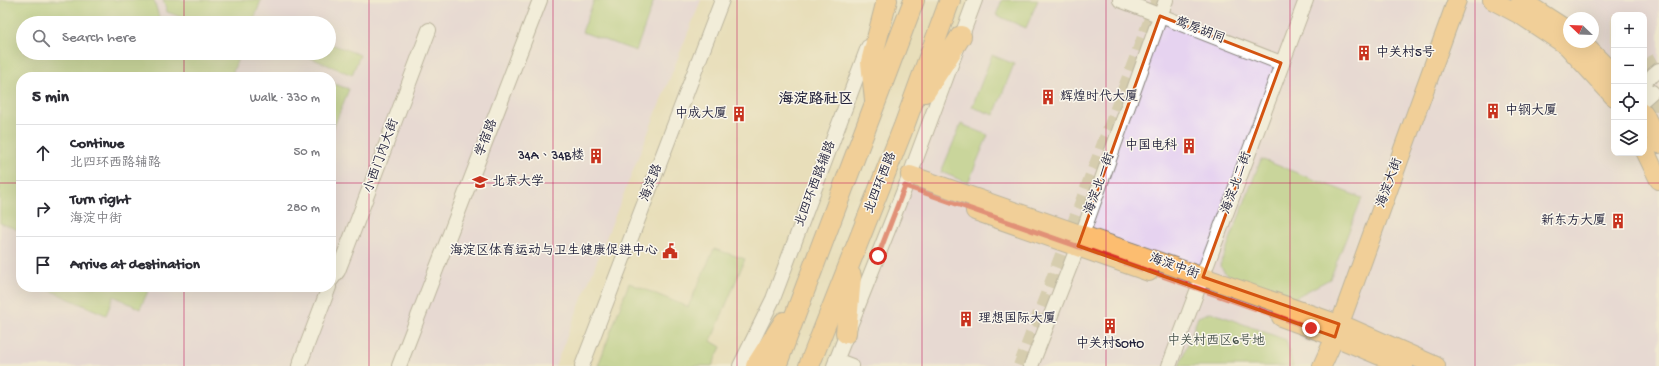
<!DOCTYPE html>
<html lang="en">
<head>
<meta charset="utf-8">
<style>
  body { margin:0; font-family:"Gochi Hand","LXGW WenKai TC",sans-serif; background:#f2f2f3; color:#2b2b33 }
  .controls { position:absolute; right:12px; top:12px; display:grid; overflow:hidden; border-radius:8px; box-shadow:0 4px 16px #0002 }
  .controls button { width:36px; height:36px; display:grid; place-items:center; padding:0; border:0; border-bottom:1px solid #e1e1e2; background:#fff; color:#2b2b33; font:20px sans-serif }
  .compass { position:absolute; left:1563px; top:12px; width:36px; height:36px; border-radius:50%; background:#fff; box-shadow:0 4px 16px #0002; rotate:293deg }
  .stop { position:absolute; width:12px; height:12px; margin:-9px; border:3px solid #d93025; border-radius:50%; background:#fff }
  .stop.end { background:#d93025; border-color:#fff; box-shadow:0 1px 4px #0008 }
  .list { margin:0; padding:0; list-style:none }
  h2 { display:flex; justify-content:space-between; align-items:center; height:52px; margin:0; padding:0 16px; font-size:17px }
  h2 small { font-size:13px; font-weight:400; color:#7c7c81 }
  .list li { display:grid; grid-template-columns:26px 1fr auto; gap:12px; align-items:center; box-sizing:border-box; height:56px; padding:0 16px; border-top:1px solid #e1e1e2 }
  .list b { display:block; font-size:15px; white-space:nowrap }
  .list p { margin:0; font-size:13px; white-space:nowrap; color:#7c7c81 }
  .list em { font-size:13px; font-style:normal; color:#7c7c81 }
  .icon { flex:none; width:22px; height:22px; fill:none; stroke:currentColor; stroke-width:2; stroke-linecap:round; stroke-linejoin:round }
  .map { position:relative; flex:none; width:1659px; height:366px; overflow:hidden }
  .search { position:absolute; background:#fff; box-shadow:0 4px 16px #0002; left:16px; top:16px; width:320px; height:44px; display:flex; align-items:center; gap:10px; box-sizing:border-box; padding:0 14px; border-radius:22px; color:#7c7c81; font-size:15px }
  .panel { position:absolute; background:#fff; box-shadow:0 4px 16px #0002; left:16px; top:72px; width:320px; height:220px; border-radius:16px }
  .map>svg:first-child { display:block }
</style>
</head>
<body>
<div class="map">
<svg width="1659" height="366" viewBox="0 0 1659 366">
  <rect width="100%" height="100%" fill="#fbf7ec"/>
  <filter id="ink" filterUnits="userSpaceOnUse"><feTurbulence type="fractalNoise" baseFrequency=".025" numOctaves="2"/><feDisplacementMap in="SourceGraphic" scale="8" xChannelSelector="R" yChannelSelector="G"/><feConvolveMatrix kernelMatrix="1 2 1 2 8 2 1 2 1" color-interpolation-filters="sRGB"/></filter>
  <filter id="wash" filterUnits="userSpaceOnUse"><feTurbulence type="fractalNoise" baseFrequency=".012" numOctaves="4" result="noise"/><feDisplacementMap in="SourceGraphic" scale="16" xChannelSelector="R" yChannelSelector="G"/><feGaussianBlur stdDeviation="0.9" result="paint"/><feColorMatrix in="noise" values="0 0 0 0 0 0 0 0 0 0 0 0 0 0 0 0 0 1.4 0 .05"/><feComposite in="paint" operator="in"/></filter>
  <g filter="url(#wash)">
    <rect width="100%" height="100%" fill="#e8deba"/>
    <path fill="#e6d3f0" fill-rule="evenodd" d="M 0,0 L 701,0 L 555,366 L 0,366 ZM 23,23 L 329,23 L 329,53 L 23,53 ZM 21,77 L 331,77 L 331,287 L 21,287 Z
      M 973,0 L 1659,0 L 1659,366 L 832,366 ZM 1614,15 L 1644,15 L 1644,153 L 1614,153 ZM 1569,18 L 1593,18 L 1593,42 L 1569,42 Z"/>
    <path fill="#a5cb76" stroke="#647658" d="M 0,0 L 154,0 L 160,20 L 168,23 L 23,23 L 23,53 L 240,53 L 231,77 L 21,77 L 21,231 L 0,223 Z
      M 163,0 L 261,0 L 253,23 L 197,23 L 167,12 Z
      M 594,0 L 654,0 L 636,51 L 582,32 Z
      M 1002,0 L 1038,0 L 1026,28 L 996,15 Z
      M 329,43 L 360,55 L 352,75 L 306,56 L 307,53 L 329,53 Z
      M 992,55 L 1014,64 L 994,115 L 972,107 Z
      M 331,83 L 349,89 L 331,134 Z
      M 961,124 L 988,135 L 968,183 L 941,172 Z
      M 1261,159 L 1362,198 L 1330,279 L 1292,299 L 1226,274 L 1220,266 Z
      M 714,249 L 745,259 L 711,341 L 721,347 L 712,366 L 598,366 L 629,283 L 688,307 Z
      M 42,287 L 150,287 L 140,309 L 114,296 L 106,315 Z
      M 1211,312 L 1286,340 L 1293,366 L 1179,366 L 1198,317 Z"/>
  </g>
  <g filter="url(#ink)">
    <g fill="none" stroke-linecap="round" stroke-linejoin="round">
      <path stroke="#c0b8a1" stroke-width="14" stroke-dasharray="14 7" stroke-linecap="butt" d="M 1644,67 L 1659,59
        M 1654,132 L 1654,103 L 1659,98
        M 1020,366 L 1158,0"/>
      <g stroke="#85807a" stroke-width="16">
        <path id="minor" d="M 1120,0 L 1281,63
          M 1653,75 L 1659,70
          M 1644,83 L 1645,82
          M 1644,99 L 1652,92
          M 331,280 L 338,271 L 358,219 L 429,30
          M 836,360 L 852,366
          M 299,366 L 329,287
          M 399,366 L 540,0
          M 582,366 L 722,0
          M 740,366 L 773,299 L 868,47
          M 834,366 L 910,175 L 975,0
          M 1031,366 L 1078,246 L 1166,0
          M 1169,366 L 1306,0"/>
      </g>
      <g stroke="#85807a" stroke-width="20">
        <path id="major" d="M 1492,0 L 1522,16 L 1567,46 L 1614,97
          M 1521,0 L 1569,31
          M 1582,42 L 1614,75
          M 1644,113 L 1659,144
          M 1644,149 L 1659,180
          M 910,175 L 1350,328 L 1436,366
          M 975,211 L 1149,272
          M 1281,317 L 1335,337 L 1404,366
          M 1322,366 L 1335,337 L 1457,0"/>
      </g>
      <g stroke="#85807a" stroke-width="22">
        <path id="highway" d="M 925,92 L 961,36
          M 875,100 L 871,62 L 887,0
          M 846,333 L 851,276
          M 756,366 L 784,322
          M 776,366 L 914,0
          M 809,366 L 904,126 L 950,0"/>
      </g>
      <use href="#minor" stroke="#fff" stroke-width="14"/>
      <use href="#major" stroke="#fcbd6f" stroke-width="18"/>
      <use href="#highway" stroke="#fcbd6f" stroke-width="20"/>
    </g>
  </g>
  <g fill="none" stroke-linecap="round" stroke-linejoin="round" filter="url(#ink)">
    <path stroke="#d93025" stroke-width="5" d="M 878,256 L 905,186 L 1311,328"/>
  </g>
  <path d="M0 0H1659V366H0ZM 1160,16 L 1281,63 L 1203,277 L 1339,324 L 1335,337 L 1078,246 Z" fill="#e8deba" fill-opacity=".55" fill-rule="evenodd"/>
  <path fill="none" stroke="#d45411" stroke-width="3" stroke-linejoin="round" d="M 1160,16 L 1281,63 L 1203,277 L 1339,324 L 1335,337 L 1078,246 Z"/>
  <path fill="none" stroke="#c2185b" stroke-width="1" stroke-opacity="0.55" d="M 184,0 L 184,23M 369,0 L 369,366M 553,0 L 553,366M 737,0 L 737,366M 922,0 L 922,366M 1106,0 L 1106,366M 1290,0 L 1290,366M 1475,0 L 1475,366M 184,53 L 184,77M 0,183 L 21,183M 331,183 L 1659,183M 184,287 L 184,366"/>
  <defs>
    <g id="building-bare" transform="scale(1.2)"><path d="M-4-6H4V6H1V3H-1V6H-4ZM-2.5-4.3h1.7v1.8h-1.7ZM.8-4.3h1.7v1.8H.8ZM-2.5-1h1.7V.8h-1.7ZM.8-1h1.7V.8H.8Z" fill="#c8321e" stroke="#fbf7ec" stroke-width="2.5" paint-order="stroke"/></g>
    <g id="university-bare" transform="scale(1.2)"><path d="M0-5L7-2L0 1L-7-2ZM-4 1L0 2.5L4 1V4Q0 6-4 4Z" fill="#c8321e" stroke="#fbf7ec" stroke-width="2.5" paint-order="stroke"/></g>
    <g id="civic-bare" transform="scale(1.2)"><path d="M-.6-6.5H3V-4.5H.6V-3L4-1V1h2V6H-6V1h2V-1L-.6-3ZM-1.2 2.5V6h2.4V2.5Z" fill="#c8321e" stroke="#fbf7ec" stroke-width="2.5" paint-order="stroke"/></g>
  </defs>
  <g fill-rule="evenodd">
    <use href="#building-bare" x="1364" y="53"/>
    <use href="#building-bare" x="1048" y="97"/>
    <use href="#building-bare" x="1493" y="111"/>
    <use href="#building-bare" x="739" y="114"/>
    <use href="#building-bare" x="1189" y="146"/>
    <use href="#building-bare" x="596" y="156"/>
    <use href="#university-bare" x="480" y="182"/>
    <use href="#building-bare" x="1618" y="221"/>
    <use href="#civic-bare" x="670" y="251"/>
    <use href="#building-bare" x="966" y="319"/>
    <use href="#building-bare" x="1110" y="326"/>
  </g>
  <g text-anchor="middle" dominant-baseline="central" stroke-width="3" stroke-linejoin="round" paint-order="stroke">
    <g font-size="13" fill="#22223b" stroke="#fbf7ec">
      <text transform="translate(1200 31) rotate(21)">莺房胡同</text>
      <text transform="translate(487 138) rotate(-69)">学宿路</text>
      <text transform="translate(382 156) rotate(-70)">小西门内大街</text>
      <text transform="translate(652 183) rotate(-69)">海淀路</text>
      <text transform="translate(881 183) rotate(-68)">北四环西路</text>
      <text transform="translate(1237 183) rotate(-70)">海淀北二街</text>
      <text transform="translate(1390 183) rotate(-70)">海淀大街</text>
      <text transform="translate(816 184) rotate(-69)">北四环西路辅路</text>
      <text transform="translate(1100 184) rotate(-70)">海淀北一街</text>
      <text transform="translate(1174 267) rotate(20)">海淀中街</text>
    </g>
    <g font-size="13" fill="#22223b" stroke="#fbf7ec" text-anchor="start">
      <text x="1376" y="53">中关村5号</text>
      <text x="1060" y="97">辉煌时代大厦</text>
      <text x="1505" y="111">中钢大厦</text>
      <text x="727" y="114" text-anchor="end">中成大厦</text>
      <text x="1177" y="146" text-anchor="end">中国电科</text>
      <text x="584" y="156" text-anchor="end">34A、34B楼</text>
      <text x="492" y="182">北京大学</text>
      <text x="1606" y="221" text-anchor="end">新东方大厦</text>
      <text x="658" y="251" text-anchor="end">海淀区体育运动与卫生健康促进中心</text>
      <text x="978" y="319">理想国际大厦</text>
      <text x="1110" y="344" text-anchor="middle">中关村SOHO</text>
    </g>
    <g font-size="13" fill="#49554d" stroke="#fbf7ec">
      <text x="1216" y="341">中关村西区6号地</text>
    </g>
    <g font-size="15" font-weight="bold" fill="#22223b" stroke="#fbf7ec">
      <text x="816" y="100">海淀路社区</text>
    </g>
  </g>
</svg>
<div class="controls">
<button>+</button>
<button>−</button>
<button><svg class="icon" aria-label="locate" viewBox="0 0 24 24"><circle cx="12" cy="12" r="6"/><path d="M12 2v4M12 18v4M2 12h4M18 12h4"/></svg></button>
<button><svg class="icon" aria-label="layers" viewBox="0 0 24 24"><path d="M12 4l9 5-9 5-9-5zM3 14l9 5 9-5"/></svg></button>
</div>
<svg class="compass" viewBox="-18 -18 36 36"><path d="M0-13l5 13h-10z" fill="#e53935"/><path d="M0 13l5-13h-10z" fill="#7c7c81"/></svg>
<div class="stop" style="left:878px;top:256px"></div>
<div class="stop end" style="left:1311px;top:328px"></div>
<div class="search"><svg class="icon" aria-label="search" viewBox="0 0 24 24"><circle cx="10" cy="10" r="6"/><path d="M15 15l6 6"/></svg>Search here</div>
<section class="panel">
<h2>5 min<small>Walk · 330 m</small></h2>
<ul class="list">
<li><svg class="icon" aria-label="ahead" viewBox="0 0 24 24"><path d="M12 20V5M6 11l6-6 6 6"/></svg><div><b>Continue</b><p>北四环西路辅路</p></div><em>50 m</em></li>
<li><svg class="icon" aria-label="right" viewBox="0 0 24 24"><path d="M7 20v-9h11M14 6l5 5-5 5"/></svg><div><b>Turn right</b><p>海淀中街</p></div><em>280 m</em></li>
<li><svg class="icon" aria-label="arrive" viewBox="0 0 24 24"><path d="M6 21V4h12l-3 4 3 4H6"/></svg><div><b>Arrive at destination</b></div></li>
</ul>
</section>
</div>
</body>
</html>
